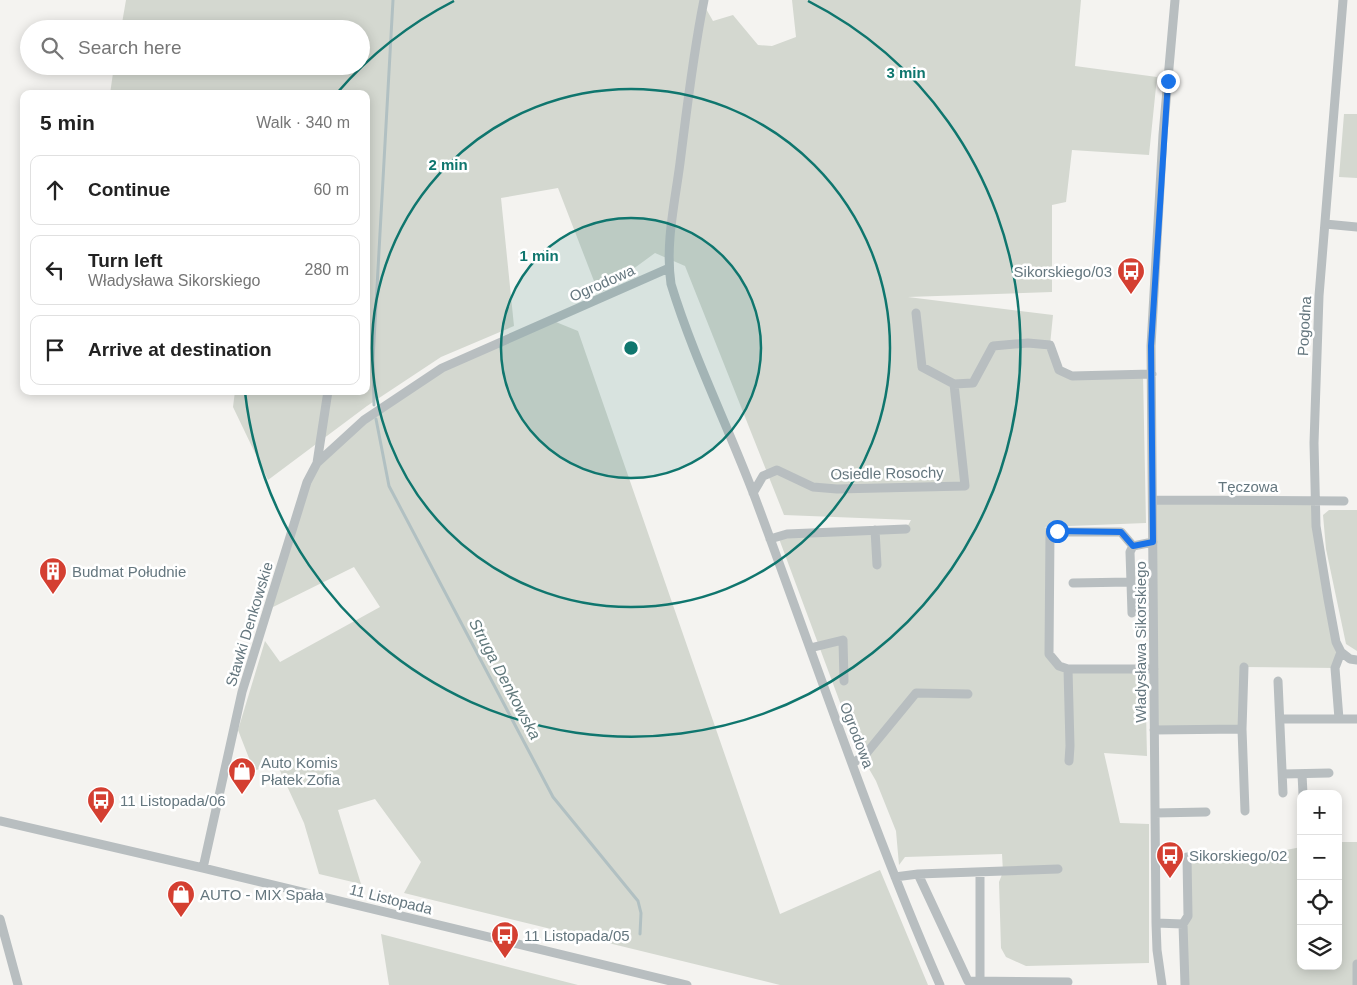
<!DOCTYPE html>
<html lang="en">
<head>
<meta charset="utf-8">
<style>
  body { margin:0; font-family:Arial,sans-serif; background:#f2f2f2; color:#222 }
  .controls { position:absolute; right:15px; bottom:15px; display:grid; overflow:hidden; border-radius:10px; box-shadow:0 2px 12px #0003 }
  .controls button { width:45px; height:45px; display:grid; place-items:center; padding:0; border:0; border-bottom:1px solid #e0e0e0; background:#fff; color:#222; font:25px sans-serif }
  .stop { position:absolute; width:15px; height:15px; margin:-11px; border:4px solid #1a73e8; border-radius:50%; background:#fff }
  .stop.end { background:#1a73e8; border-color:#fff; box-shadow:0 1px 5px #0008 }
  .list { margin:0; padding:0; list-style:none }
  h2 { display:flex; justify-content:space-between; align-items:center; height:65px; margin:0; padding:0 20px; font-size:21px }
  h2 small { font-size:16px; font-weight:400; color:#767676 }
  .list li { display:grid; grid-template-columns:32px 1fr auto; gap:15px; align-items:center; box-sizing:border-box; height:70px; margin:0 10px 10px; padding:0 10px; border:1px solid #e0e0e0; border-radius:10px }
  .list b { display:block; font-size:19px; white-space:nowrap }
  .list p { margin:0; font-size:16px; white-space:nowrap; color:#767676 }
  .list em { font-size:16px; font-style:normal; color:#767676 }
  .icon { flex:none; width:28px; height:28px; fill:none; stroke:currentColor; stroke-width:2; stroke-linecap:round; stroke-linejoin:round }
  .map { position:relative; flex:none; width:1357px; height:985px; overflow:hidden }
  .search { position:absolute; background:#fff; box-shadow:0 2px 12px #0003; left:20px; top:20px; width:350px; height:55px; display:flex; align-items:center; gap:12px; box-sizing:border-box; padding:0 18px; border-radius:28px; color:#767676; font-size:19px }
  .panel { position:absolute; background:#fff; box-shadow:0 2px 12px #0003; left:20px; top:90px; width:350px; height:305px; border-radius:10px }
  .map>svg:first-child { display:block }
</style>
</head>
<body>
<div class="map">
<svg width="1357" height="985" viewBox="0 0 1357 985">
  <rect width="100%" height="100%" fill="#f4f3f0"/>
  <path fill="#d4d8d0" d="M 126,0 L 701,0 L 713,21 L 733,15 L 758,45 L 772,46 L 796,37 L 792,0 L 1081,0 L 1075,66 L 1157,77 L 1149,155 L 1072,150 L 1066,202 L 1052,205 L 1052,292 L 908,297 L 1053,315 L 1050,345 L 1063,373 L 1143,374 L 1146,523 L 1044,527 L 1061,531 L 1050,532 L 1049,654 L 1059,666 L 1145,669 L 1147,756 L 1104,753 L 1120,823 L 1149,824 L 1149,963 L 1026,966 L 1006,957 L 1001,948 L 999,882 L 1003,872 L 1002,854 L 905,857 L 899,865 L 896,831 L 876,781 L 857,748 L 778,536 L 906,529 L 911,520 L 784,515 L 685,266 L 655,253 L 599,294 L 558,188 L 501,198 L 514,326 L 441,357 L 367,406 L 268,480 L 233,407 L 235,391 L 366,391 L 366,94 L 110,94 L 114,66 L 361,66 L 361,29 L 121,29 Z
    M 1344,114 L 1357,114 L 1357,178 L 1339,177 Z
    M 551,320 L 578,331 L 780,914 L 880,870 L 928,985 L 780,985 L 404,893 L 421,862 L 375,799 L 338,810 L 361,884 L 319,874 L 304,823 L 276,762 L 254,771 L 238,730 L 265,641 L 280,662 L 380,607 L 354,567 L 269,609 L 317,463 L 364,420 L 442,368 Z
    M 1153,500 L 1314,500 L 1338,647 L 1335,668 L 1244,667 L 1242,729 L 1154,730 Z
    M 1329,510 L 1357,510 L 1357,651 L 1346,644 L 1326,549 L 1323,515 Z
    M 1338,842 L 1357,842 L 1357,985 L 1185,985 L 1183,924 L 1188,915 L 1187,857 L 1266,854 L 1301,847 L 1301,966 L 1338,966 Z
    M 381,934 L 578,985 L 389,985 Z"/>
  <g fill="none" stroke-linecap="round" stroke-linejoin="round">
    <path stroke="#b1c0c2" stroke-width="3" d="M 374,405 L 373,359 L 393,0
      M 376,419 L 389,486 L 553,797 L 638,901 L 641,913 L 640,934"/>
    <path stroke="#b8bec0" stroke-width="9" d="M 704,0 C 693,54 687,108 680,163 C 675,202 665,244 671,284 C 693,356 727,424 754,495 C 815,658 870,825 940,985
      M 1343,0 L 1319,296 L 1314,443 L 1316,526 L 1328,599 L 1336,642 L 1341,652 L 1335,668 L 1339,719 L 1357,719
      M 1325,224 L 1357,227
      M 916,313 L 922,367 L 954,384 L 973,383 L 993,346 L 1028,343 L 1050,345 L 1059,370 L 1072,376 L 1152,374
      M 317,463 L 364,420 L 442,368 L 669,268
      M 753,493 L 763,476 L 777,470 L 813,487 L 837,489 L 965,486 L 954,384
      M 1153,500 L 1344,501
      M 875,530 L 877,565
      M 770,539 L 787,534 L 906,529
      M 1133,546 L 1121,532 L 1050,532 L 1049,654 L 1059,666 L 1068,669 L 1154,669
      M 1073,583 L 1130,582
      M 1132,613 L 1130,552 L 1133,546 L 1153,542
      M 810,648 L 843,640 L 844,681
      M 1341,652 L 1350,659 L 1357,660
      M 1244,667 L 1242,729 L 1245,811
      M 1068,669 L 1070,746 L 1069,761
      M 1278,681 L 1283,793
      M 1281,719 L 1339,719
      M 1154,730 L 1242,729
      M 853,763 L 865,755 L 916,693 L 968,694
      M 1283,774 L 1329,773
      M 1302,774 L 1303,794
      M 1155,813 L 1206,812
      M 0,821 L 203,868 L 687,985
      M 203,868 L 242,692 L 307,482 L 317,463 L 328,391
      M 918,874 L 968,981 L 1068,982
      M 895,877 L 918,874 L 1058,869
      M 0,919 L 18,985
      M 1156,923 L 1183,924 L 1185,985
      M 1183,924 L 1188,916 L 1187,857
      M 980,985 L 980,873
      M 1162,985 L 1157,950 L 1156,923 L 1151,346 L 1163,135 L 1175,0
      M 1357,985 L 1357,964"/>
  </g>
  <g fill="none" stroke-linecap="round" stroke-linejoin="round">
    <path stroke="#1a73e8" stroke-width="6" d="M 1057,531 L 1121,532 L 1133,546 L 1153,542 L 1151,346 L 1168,81"/>
  </g>
  <circle cx="631" cy="348" r="130" fill="#0f766e" fill-opacity=".12"/>
  <g fill="none" stroke="#0f766e" stroke-width="2.5">
    <circle cx="631" cy="348" r="130"/>
    <circle cx="631" cy="348" r="259"/>
    <path d="M337 93A389 389 0 0 1 454 1M808 1A389 389 0 1 1 245 392"/>
  </g>
  <defs>
    <g id="bus-pin" transform="scale(1.4375)"><path d="M0 17L-7.5 6A9.5 9.5 0 1 1 7.5 6Z" fill="#d43f31" stroke="#fff"/><path d="M-5-6H5V4H4V6H2V4H-2V6H-4V4H-5ZM-3.5-4V0h7V-4ZM-3.5 1.2v1.5H-2V1.2ZM2 1.2v1.5H3.5V1.2Z" fill="#fff"/></g>
    <g id="building-pin" transform="scale(1.4375)"><path d="M0 17L-7.5 6A9.5 9.5 0 1 1 7.5 6Z" fill="#d43f31" stroke="#fff"/><path d="M-4-6H4V6H1V3H-1V6H-4ZM-2.5-4.3h1.7v1.8h-1.7ZM.8-4.3h1.7v1.8H.8ZM-2.5-1h1.7V.8h-1.7ZM.8-1h1.7V.8H.8Z" fill="#fff"/></g>
    <g id="shop-pin" transform="scale(1.4375)"><path d="M0 17L-7.5 6A9.5 9.5 0 1 1 7.5 6Z" fill="#d43f31" stroke="#fff"/><path d="M-5-2.5h2.3a2.7 3.5 0 0 1 5.4 0H5L5.5 6h-11ZM-1.5-2.5h3a1.5 2.3 0 0 0-3 0Z" fill="#fff"/></g>
  </defs>
  <g fill-rule="evenodd">
    <use href="#bus-pin" x="1131" y="271"/>
    <use href="#building-pin" x="53" y="571"/>
    <use href="#shop-pin" x="242" y="771"/>
    <use href="#bus-pin" x="101" y="800"/>
    <use href="#bus-pin" x="1170" y="855"/>
    <use href="#shop-pin" x="181" y="894"/>
    <use href="#bus-pin" x="505" y="935"/>
  </g>
  <g text-anchor="middle" dominant-baseline="central" stroke-width="5" stroke-linejoin="round" paint-order="stroke">
    <g font-size="15" fill="#65777f" stroke="#fff" text-anchor="start">
      <text x="1112" y="271" text-anchor="end">Sikorskiego/03</text>
      <text x="72" y="571">Budmat Południe</text>
      <text x="261" y="762">Auto Komis<tspan x="261" dy="17">Płatek Zofia</tspan></text>
      <text x="120" y="800">11 Listopada/06</text>
      <text x="1189" y="855">Sikorskiego/02</text>
      <text x="200" y="894">AUTO - MIX Spała</text>
      <text x="524" y="935">11 Listopada/05</text>
    </g>
    <g font-size="15" fill="#65777f" stroke="#fff">
      <text transform="translate(602 283) rotate(-24)">Ogrodowa</text>
      <text transform="translate(1304 326) rotate(-87)">Pogodna</text>
      <text transform="translate(887 473) rotate(-1)">Osiedle Rosochy</text>
      <text x="1248" y="486">Tęczowa</text>
      <text transform="translate(249 624) rotate(-73)">Stawki Denkowskie</text>
      <text transform="translate(1140 642) rotate(-90)">Władysława Sikorskiego</text>
      <text transform="translate(857 735) rotate(69)">Ogrodowa</text>
      <text transform="translate(391 899) rotate(14)">11 Listopada</text>
    </g>
    <g font-size="16" font-style="italic" fill="#61797c" stroke="#fff">
      <text transform="translate(505 679) rotate(62)">Struga Denkowska</text>
    </g>
  </g>
  <circle cx="631" cy="348" r="8" fill="#0f766e" stroke="#fff" stroke-width="2.5"/>
  <g font-size="15" text-anchor="middle" font-weight="bold" fill="#0f766e" stroke="#fff" stroke-width="5" stroke-linejoin="round" paint-order="stroke">
    <text x="906" y="78">3 min</text>
    <text x="448" y="170">2 min</text>
    <text x="539" y="261">1 min</text>
  </g>
</svg>
<div class="controls">
<button>+</button>
<button>−</button>
<button><svg class="icon" aria-label="locate" viewBox="0 0 24 24"><circle cx="12" cy="12" r="6"/><path d="M12 2v4M12 18v4M2 12h4M18 12h4"/></svg></button>
<button><svg class="icon" aria-label="layers" viewBox="0 0 24 24"><path d="M12 4l9 5-9 5-9-5zM3 14l9 5 9-5"/></svg></button>
</div>
<div class="stop" style="left:1057px;top:531px"></div>
<div class="stop end" style="left:1168px;top:81px"></div>
<div class="search"><svg class="icon" aria-label="search" viewBox="0 0 24 24"><circle cx="10" cy="10" r="6"/><path d="M15 15l6 6"/></svg>Search here</div>
<section class="panel">
<h2>5 min<small>Walk · 340 m</small></h2>
<ul class="list">
<li><svg class="icon" aria-label="ahead" viewBox="0 0 24 24"><path d="M12 20V5M6 11l6-6 6 6"/></svg><div><b>Continue</b></div><em>60 m</em></li>
<li><svg class="icon" aria-label="left" viewBox="0 0 24 24"><path d="M17 20v-9H6M10 6l-5 5 5 5"/></svg><div><b>Turn left</b><p>Władysława Sikorskiego</p></div><em>280 m</em></li>
<li><svg class="icon" aria-label="arrive" viewBox="0 0 24 24"><path d="M6 21V4h12l-3 4 3 4H6"/></svg><div><b>Arrive at destination</b></div></li>
</ul>
</section>
</div>
</body>
</html>
